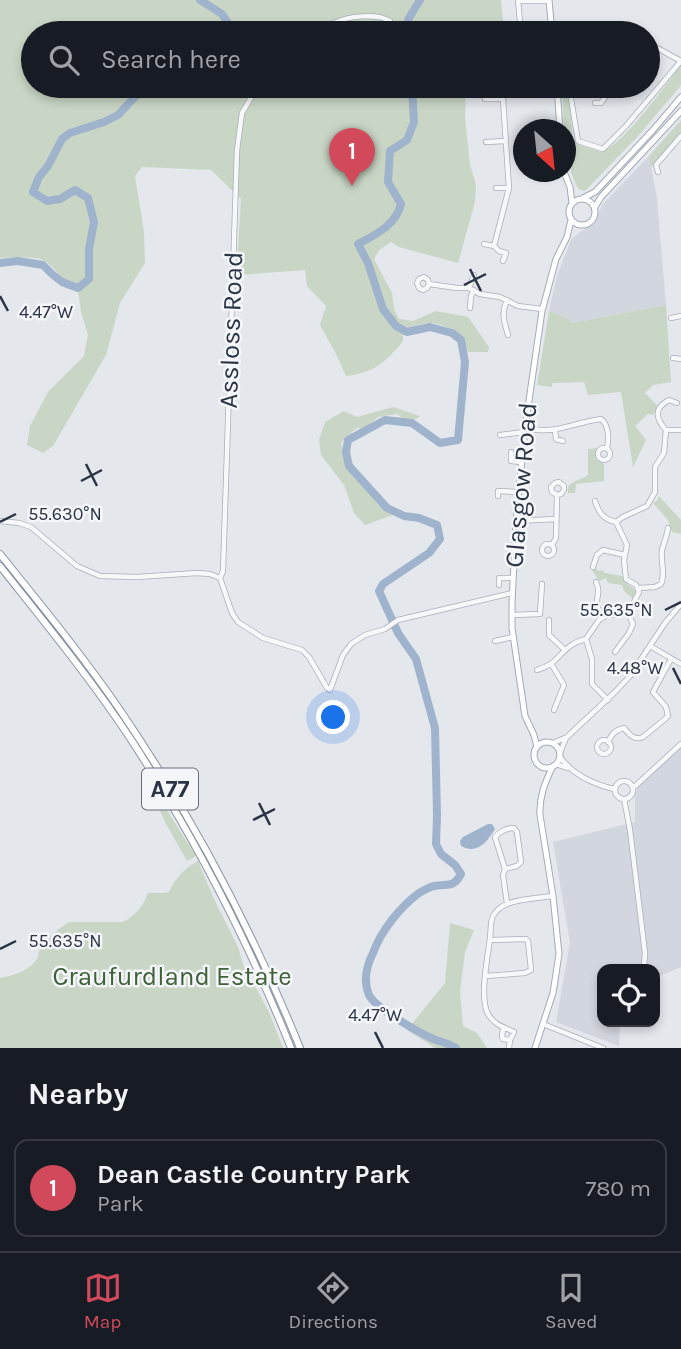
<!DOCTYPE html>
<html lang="en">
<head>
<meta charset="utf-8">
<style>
  body { margin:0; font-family:Karla,sans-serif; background:#20242c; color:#f1f3f6 }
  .controls { position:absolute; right:21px; bottom:21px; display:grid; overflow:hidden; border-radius:14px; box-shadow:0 4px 10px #0003 }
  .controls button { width:63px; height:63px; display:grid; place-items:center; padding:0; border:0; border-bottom:2px solid #363941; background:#171b24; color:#f1f3f6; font:35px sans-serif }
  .compass { position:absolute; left:513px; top:119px; width:63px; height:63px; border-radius:50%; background:#171b24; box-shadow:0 4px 10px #0003; rotate:153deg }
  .you { position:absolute; left:334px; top:718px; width:24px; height:24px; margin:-18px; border:5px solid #fff; border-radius:50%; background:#1a73e8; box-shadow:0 0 0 10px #1a73e833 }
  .badge { display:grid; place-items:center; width:46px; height:46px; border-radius:50%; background:#d1495b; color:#fff; font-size:23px; font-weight:700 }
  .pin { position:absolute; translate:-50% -58px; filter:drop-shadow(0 2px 4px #0008) }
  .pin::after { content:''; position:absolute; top:37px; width:24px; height:21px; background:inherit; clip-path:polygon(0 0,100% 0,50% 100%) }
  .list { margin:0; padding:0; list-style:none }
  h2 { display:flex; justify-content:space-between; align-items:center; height:91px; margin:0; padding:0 28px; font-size:30px }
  h2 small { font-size:23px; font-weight:400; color:#9ea1a6 }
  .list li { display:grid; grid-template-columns:46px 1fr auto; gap:21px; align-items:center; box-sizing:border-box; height:98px; margin:0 14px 14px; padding:0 14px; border:2px solid #363941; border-radius:14px }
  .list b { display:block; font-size:26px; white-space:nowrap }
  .list p { margin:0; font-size:23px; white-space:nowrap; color:#9ea1a6 }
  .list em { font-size:23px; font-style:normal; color:#9ea1a6 }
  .icon { flex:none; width:38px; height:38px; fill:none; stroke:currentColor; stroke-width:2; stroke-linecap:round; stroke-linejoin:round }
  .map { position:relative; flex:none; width:681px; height:1048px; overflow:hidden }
  .search { position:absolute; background:#171b24; box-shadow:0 4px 10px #0003; left:21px; right:21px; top:21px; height:77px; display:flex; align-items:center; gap:18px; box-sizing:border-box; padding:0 24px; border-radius:38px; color:#9ea1a6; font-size:26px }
  .sheet { height:203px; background:#171b24 }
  nav { display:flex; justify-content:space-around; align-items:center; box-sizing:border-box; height:98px; border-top:2px solid #363941; background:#171b24; font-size:19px; color:#9ea1a6 }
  nav a { display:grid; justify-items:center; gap:4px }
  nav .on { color:#d1495b }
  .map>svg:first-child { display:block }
</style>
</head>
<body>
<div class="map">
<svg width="681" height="1048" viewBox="0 0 681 1048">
  <rect width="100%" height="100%" fill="#e4e7ec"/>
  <path fill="#d2d6de" d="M 649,156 L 657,199 L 666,305 L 571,323 L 569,319 L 549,311 L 557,276 L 571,240 L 580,232 L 595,223 L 602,205 Z
    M 681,746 L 681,967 L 655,978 L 655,969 L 602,969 L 602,1022 L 620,1022 L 619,1046 L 556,1022 L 570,943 L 553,842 L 635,822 L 635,797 L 640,780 Z"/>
  <path fill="#c9d6c5" d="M 0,0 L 501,0 L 504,33 L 33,33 L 33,86 L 466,86 L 465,118 L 470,165 L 476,185 L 475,202 L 458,263 L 399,247 L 391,242 L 379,250 L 374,259 L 392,293 L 394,309 L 399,319 L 413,321 L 436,311 L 468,317 L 489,347 L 488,352 L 468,352 C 463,334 448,324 429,323 C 422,323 414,327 407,328 L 403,336 L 403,341 C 385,363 375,372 346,376 L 336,354 L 320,325 L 326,306 L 307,286 L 305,270 L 238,275 L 237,265 L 241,199 L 211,170 L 142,167 L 135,176 L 144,232 L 145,263 L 120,303 L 106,355 L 53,446 L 43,453 L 27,445 L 30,426 L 48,392 L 84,356 L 88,335 L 81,312 L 77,283 C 59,283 55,263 40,259 C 30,257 10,257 0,258 Z
    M 681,65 L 681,85 L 678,89 L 639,135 L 585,191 L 579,189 C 563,167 564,113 562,86 L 568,86 L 573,140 L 577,144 L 601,152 C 623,145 665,86 681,65 Z
    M 681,120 L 681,134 L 651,167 L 649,156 Z
    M 666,305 L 671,382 L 653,385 L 645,393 L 657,405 L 653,415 L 648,414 L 635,426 L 646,440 L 633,467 L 621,392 L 588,395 L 584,382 L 552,383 L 552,387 L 537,385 L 549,311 L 569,319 L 571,323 Z
    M 393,407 L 420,416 L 416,419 L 405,420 L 397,414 L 378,417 L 364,429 L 357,428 L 346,437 L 341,443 L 346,464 L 354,478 L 370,492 L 382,508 L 393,515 L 365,525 L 354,513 L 344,485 L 321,455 L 319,440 L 325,422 L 344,411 L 357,417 Z
    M 597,448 L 595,453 L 596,459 L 604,464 L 604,481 L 576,484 L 575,493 L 568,493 L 568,487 C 573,480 581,480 588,475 L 588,449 Z
    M 659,496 L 681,520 L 681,534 L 672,532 L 668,520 L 653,503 L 657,501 Z
    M 595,568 L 599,571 L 602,570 L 605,573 L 622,576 L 626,582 L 636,591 L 633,599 L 624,591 L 622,585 L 608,583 L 606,578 L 599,581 L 592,570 Z
    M 154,790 L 196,856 L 187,861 L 165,822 L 152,792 Z
    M 198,861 L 213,897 L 238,947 L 243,964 L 269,1012 L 283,1048 L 0,1048 L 0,978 C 13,976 32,970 38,957 C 39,955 38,953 39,952 C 44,941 61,925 71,922 L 123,922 C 134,917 144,905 148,893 C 155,892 162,894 169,892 C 176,877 184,869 198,861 Z
    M 450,923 L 474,930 L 465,952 L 460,992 L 463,1026 L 477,1033 L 487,1048 L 435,1048 L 407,1030 L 445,983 Z"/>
  <path fill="#9fb4cc" d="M 488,824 L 492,824 L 495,829 C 487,842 477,855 461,846 L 460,841 L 463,837 Z"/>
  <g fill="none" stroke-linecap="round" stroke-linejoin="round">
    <path stroke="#9fb4cc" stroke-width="8" d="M 200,0 L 222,14 L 230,26 L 227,33
      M 404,33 L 409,18 L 420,0
      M 412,86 L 414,122 L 407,140 L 390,151 L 388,182 L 401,204 C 396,225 375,235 358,244 L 368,263 L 383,309 L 396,326 L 407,332 L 430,327 L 452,333 L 461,340 L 465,362 L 458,440 L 440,443 L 412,423 L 385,420 L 348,440 L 346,452 L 349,466 L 387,508 L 404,516 L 419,518 L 437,525 L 440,539 L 429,553 L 383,584 L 379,591 L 398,633 L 416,659 L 435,728 L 437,815 L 436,844 L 441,854 L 455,865 L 461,874 C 453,889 447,883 434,886 C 429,887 423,891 419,893 C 400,907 381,931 373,953 C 367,965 363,981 369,995 C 375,1008 421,1034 436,1040 C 443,1042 449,1044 456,1048
      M 0,263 L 18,261 L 43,265 L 52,274 L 62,282 L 78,288 L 89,279 L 89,249 L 94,222 L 88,198 L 75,190 L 60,199 L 47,201 L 33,192 L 39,177 L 48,166 L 62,139 L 70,133 L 104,122 L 118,115 L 145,86"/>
    <g stroke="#a9aeb7" stroke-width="6">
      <path id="minor" d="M 518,0 L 521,33
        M 519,1 L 549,1
        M 319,33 C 324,30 329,25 334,23 C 348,16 377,13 390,21 L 390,33
        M 648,46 L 659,49 L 681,61
        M 569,86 L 578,141 L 603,149 L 626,126 L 681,61
        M 485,99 L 503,99
        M 595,103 L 601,103 L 613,86
        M 486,142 L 506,141
        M 658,172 L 656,165 L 681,136
        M 496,188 L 509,188
        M 484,244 L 494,246 L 509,188 L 503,99 L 506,86
        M 494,246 L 499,251 L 506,253 L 503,261
        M 429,284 L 427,288 L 423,290 L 419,288 L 417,283 L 419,279 L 424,277 L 428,280 L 429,284 L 457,288 L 469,288 L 480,294 L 500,297 L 518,306 L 542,309
        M 469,288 L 474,275
        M 507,300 C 501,313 504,321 508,335
        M 470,308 L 471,296 L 474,290
        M 671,318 L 681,316
        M 673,358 L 681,359
        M 525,428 C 556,435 571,423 601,419 C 609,425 609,439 607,448
        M 555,430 L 556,439 L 563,441
        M 666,430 C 655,418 654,408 669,400 L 677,403
        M 500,435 L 524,432
        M598 454a6 6 0 1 1 12 0a6 6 0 1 1-12 0Z
        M 511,452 L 511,461 L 521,462
        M 498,496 L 498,491 L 518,492
        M 595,501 C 599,513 603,519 616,522
        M 0,521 L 19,523 L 31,527 L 77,566 L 100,576 L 137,577 L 197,573 L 210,574 L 220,578
        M 516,521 L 556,519
        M542 550a6 6 0 1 1 12 0a6 6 0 1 1-12 0Z
        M 552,545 L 556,538 L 557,495 L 552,492 L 551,487 L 555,483 L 559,482 L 564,486 L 564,490 L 561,494 L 557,495
        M 593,567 L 597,555 L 603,550 L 625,555
        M 220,578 L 223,571 L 237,150 L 242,113 L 258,86
        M 220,578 L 232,613 L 238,622 L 263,638 L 302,650 L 309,657 L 327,688 L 330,690 L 343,655 L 351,644 L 365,635 L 385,629 L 398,620 L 512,593
        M 596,582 C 602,594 594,598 598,608 C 599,611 602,614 604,617
        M 499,585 L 499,578 L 513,578
        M 638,588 L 655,587 L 661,584 C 666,573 660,561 662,550 C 664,542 667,536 668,528
        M 512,615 L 540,614 L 542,584
        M 549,620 L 549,635 L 565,650
        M 495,641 L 513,637
        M 650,646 L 681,664
        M 615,652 L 629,633 L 633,624 L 627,611
        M 552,665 L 564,685 L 554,710
        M 537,670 C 561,664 560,645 586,639
        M 608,700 L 592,684 L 592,659 L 586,639 L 599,620 L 607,615 L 622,614 L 632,606 L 639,592 L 636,585 L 626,579 L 624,560 L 627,545 L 616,522 L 623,517 L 647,506 L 655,492 L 655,467 L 664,453 L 666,430 L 681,430
        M597 747a7 7 0 1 1 14 0a7 7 0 1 1-14 0Z
        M 608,742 C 612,734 615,730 624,728 C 629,734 634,741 643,737 L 665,719 L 668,716 L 666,707 L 653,692 L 671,659
        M 553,743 L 567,737 L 615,692 L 630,676 L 665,623 L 681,604
        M 560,753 L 566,738
        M 560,757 C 573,775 593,784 614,789
        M 556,764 L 567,768
        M615 790a9 9 0 1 1 18 0a9 9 0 1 1-18 0Z
        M 633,788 L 681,744
        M 624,799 L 630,830 L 645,953 L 644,965 L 641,969
        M 505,869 L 517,866 L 521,862 L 517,832 L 514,828 C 507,828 499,832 495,837 L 505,869 L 503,875 L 507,903
        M 486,976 L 525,973 L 531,970 L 528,941 L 526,939 L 490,940
        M 543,1024 L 603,1048
        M 503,1028 L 502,1037 L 503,1039 L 510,1040 L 514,1032 C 504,1027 494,1025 488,1014 C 479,998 488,956 490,938 C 491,931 490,922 493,916 C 494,914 498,909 500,908 C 511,899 539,898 553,896
        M 509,1048 L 510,1040"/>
    </g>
    <g stroke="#a3abb8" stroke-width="7">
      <path id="major" d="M 549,0 L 552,33
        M 557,86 L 560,130
        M 564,172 L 570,187 L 572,203
        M 583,198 L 595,192 L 653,130 L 681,97
        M569 212a13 13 0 1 1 26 0a13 13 0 1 1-26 0Z
        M 595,207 L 601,197 L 681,111
        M534 755a13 13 0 1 1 26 0a13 13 0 1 1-26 0Z
        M 537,747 L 534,735 L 525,716 L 512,628 L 512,603 L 516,521 L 525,428 L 542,311 L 556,259 L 567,237 L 571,220
        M 535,1048 L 553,993 L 559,954 L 553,896 L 540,815 C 539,797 545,782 553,766"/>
    </g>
    <g stroke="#8b94a3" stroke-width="8">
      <path id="highway" d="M 0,554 C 41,605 83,656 120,710 C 192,816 252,929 300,1048
        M 0,566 C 45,623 92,680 132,741 C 195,838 248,941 291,1048"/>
    </g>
    <use href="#minor" stroke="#f7f8fa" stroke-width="4.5"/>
    <use href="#major" stroke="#fff" stroke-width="5"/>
    <use href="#highway" stroke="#fff" stroke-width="6"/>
  </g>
  <path fill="none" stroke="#2b3445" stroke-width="2.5" d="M 470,269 L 481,291M 464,285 L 486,274M 0,296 L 8,311M 86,464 L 97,486M 81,481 L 102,470M 0,522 L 16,514M 665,610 L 681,602M 673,668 L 681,684M 259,803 L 270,825M 253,820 L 275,809M 0,949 L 16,941M 375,1032 L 383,1048"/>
  <g text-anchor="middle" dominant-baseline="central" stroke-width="5" stroke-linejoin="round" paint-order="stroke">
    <rect fill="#f4f6f9" stroke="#676e7b" stroke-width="2" x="142" y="768.5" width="56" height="41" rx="5"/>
    <g font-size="24" font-weight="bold" fill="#2b3445">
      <text x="170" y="789">A77</text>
    </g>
    <g font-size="26" fill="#2b3445" stroke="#f4f6f9">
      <text transform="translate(231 330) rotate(-88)">Assloss Road</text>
      <text transform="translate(521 485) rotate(-85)">Glasgow Road</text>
    </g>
    <g font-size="26" fill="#3f6138" stroke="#f4f6f9">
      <text x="172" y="976">Craufurdland Estate</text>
    </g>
  </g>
  <g font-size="18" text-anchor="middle" fill="#2b3445" stroke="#f4f6f9" stroke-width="5" stroke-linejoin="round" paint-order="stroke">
    <text x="46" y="318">4.47°W</text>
    <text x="65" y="520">55.630°N</text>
    <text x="616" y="616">55.635°N</text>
    <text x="635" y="674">4.48°W</text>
    <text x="65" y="947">55.635°N</text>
    <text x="375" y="1021">4.47°W</text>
  </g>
</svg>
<div class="controls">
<button><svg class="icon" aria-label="locate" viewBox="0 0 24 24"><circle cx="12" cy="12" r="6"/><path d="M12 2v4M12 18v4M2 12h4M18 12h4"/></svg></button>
</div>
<svg class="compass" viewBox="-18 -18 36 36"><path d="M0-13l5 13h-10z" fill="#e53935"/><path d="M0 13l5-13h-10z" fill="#9ea1a6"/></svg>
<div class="you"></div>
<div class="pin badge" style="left:352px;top:186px">1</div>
<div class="search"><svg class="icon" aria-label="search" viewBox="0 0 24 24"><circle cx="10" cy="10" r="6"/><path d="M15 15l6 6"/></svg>Search here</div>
</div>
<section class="sheet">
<h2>Nearby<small></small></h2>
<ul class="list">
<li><span class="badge">1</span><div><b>Dean Castle Country Park</b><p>Park</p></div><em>780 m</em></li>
</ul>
</section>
<nav>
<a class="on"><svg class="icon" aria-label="map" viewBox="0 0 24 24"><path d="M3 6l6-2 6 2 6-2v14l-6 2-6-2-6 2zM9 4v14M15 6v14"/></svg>Map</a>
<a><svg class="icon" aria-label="directions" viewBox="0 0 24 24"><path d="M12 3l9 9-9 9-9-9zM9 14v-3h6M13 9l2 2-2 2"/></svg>Directions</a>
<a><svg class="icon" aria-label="saved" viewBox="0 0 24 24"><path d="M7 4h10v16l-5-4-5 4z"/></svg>Saved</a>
</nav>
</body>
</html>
